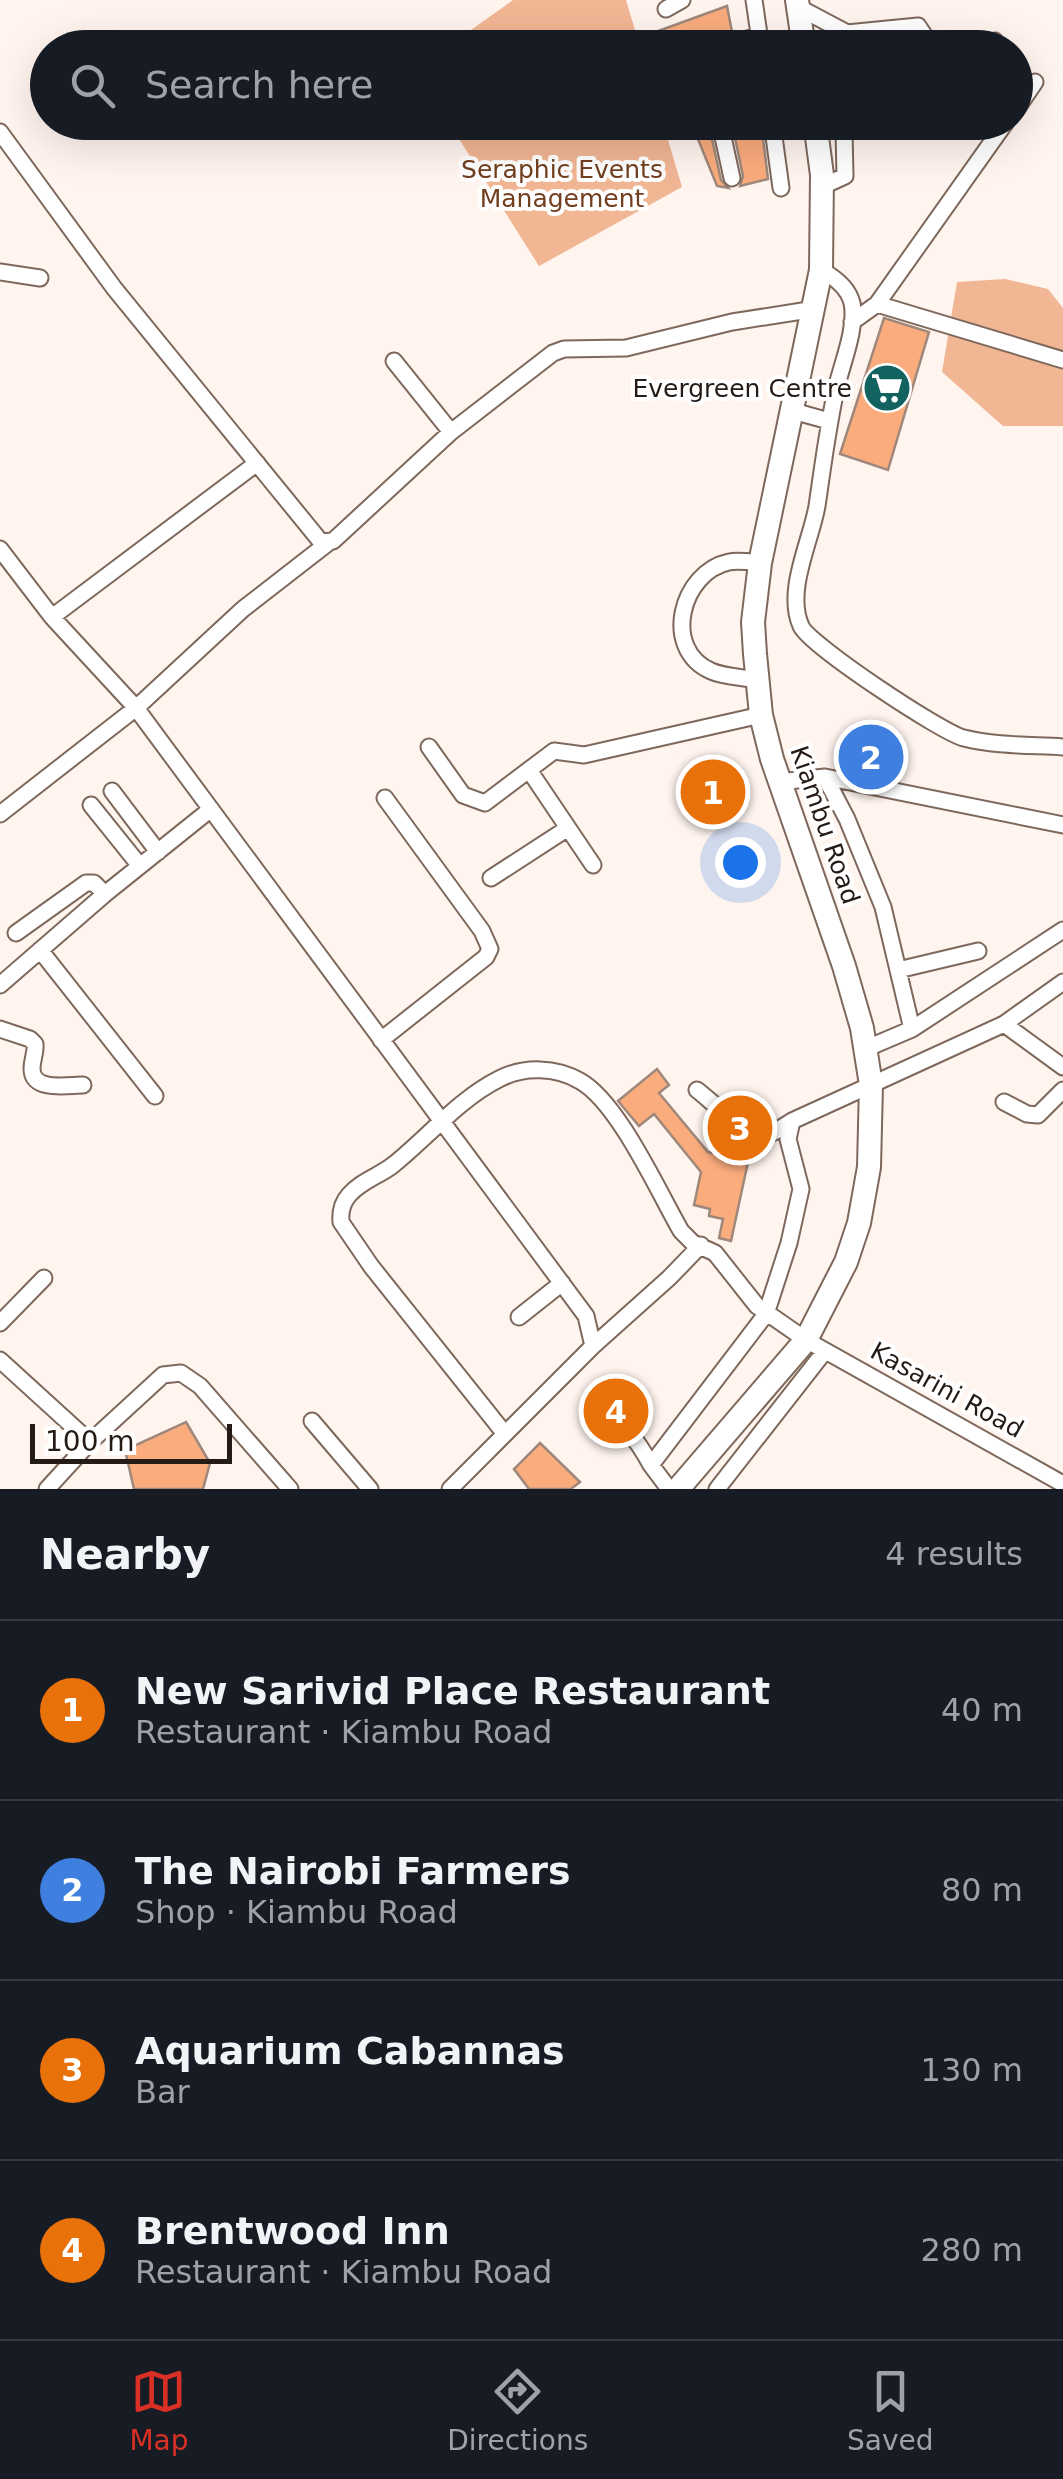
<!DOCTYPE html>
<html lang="en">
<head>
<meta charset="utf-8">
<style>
  body { margin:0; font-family:"DejaVu Sans",sans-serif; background:#242831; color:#f1f3f6 }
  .scale { position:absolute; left:30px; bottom:25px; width:202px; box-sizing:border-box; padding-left:10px; border:5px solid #241b16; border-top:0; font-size:28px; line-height:35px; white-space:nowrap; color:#241b16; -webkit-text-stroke:8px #fff; paint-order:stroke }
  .you { position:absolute; left:740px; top:862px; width:35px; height:35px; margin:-25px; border:8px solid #fff; border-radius:50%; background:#1a73e8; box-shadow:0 0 0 15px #1a73e833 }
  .badge { display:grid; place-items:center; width:65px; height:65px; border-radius:50%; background:#d93025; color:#fff; font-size:32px; font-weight:700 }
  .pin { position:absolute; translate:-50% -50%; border:5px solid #fff; box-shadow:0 2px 10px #0006 }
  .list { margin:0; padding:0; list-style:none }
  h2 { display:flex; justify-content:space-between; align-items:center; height:130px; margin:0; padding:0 40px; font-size:42px }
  h2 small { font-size:32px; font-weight:400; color:#9ea1a6 }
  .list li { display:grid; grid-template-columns:65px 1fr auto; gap:30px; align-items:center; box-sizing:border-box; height:180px; padding:0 40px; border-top:2px solid #363941 }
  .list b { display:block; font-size:38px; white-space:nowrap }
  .list p { margin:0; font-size:32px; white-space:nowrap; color:#9ea1a6 }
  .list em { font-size:32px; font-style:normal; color:#9ea1a6 }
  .icon { flex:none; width:55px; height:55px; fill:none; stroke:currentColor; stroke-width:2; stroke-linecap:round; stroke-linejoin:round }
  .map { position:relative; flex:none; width:1063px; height:1489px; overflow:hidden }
  .search { position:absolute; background:#171b24; box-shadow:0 10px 40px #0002; left:30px; right:30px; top:30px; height:110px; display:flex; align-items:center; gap:25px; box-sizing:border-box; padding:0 35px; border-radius:55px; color:#9ea1a6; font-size:38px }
  .sheet { height:850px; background:#171b24 }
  nav { display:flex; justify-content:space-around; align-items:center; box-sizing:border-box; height:140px; border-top:2px solid #363941; background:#171b24; font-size:28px; color:#9ea1a6 }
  nav a { display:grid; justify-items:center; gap:5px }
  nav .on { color:#d93025 }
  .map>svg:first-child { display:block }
</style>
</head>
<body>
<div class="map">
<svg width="1063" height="1489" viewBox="0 0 1063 1489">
  <rect width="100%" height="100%" fill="#fff4ee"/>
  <path fill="#f1b694" d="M 513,0 L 626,0 L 640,47 L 447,47 Z
    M 449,123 L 663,123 L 682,187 L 539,266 Z
    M 1005,279 L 1048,289 L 1063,308 L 1063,426 L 1003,426 L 942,372 L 957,282 Z"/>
  <path fill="#fbac7d" stroke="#9f887b" stroke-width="2.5" d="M 727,6 L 732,32 L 709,37 L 702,48 L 662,48 L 658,31 Z
    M 691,122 L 716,122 L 712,139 L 721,180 L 728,188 L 717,186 Z
    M 739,122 L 761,122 L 768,179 L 740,186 L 743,176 L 735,138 Z
    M 884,318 L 929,332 L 888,470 L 840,454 Z
    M 657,1069 L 669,1085 L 659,1093 L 708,1152 L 735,1158 L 738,1145 L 751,1148 L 731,1241 L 719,1238 L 723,1219 L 709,1216 L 710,1209 L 694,1205 L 701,1172 L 654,1114 L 639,1126 L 618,1101 Z
    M 186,1422 L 210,1463 L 203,1489 L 134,1489 L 125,1450 Z
    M 540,1443 L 580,1482 L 571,1489 L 529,1489 L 514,1469 Z"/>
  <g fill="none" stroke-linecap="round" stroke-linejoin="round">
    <g stroke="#7e685c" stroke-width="19">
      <path id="minor" d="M 754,0 L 761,48
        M 798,7 L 847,33 L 918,26 L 933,48
        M 666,9 L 682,0
        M 713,48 L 759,36
        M 954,48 L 995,41 L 997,48
        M 1016,110 L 1035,82
        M 728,122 L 723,137 L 732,178
        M 772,122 L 781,188
        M 0,132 L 114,288 L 321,542 L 333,541 L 451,432 L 553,353 L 564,349 L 626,348 L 732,322 L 815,309
        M 823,186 L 845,176 L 844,131 L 853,122
        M 821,270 C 834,277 848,287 852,303 C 857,327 843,361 837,385 C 828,425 823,465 817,506 C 811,541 785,591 801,626 C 808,644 942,733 964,738 C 995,746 1031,745 1063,747
        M 0,272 L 40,278
        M 877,304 L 1063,360
        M 852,322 L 877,304 L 1006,122
        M 394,361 L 451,432
        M 793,411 L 829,421
        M 0,549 L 52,617 L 136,708 L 586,1316 L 593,1346 L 450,1489
        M 52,617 L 257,463
        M 757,680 C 743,677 724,677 711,671 C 661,649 681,572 729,562 C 738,560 751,562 760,563
        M 429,747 L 463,795 L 485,803 L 554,751 L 584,755 L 761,715
        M 529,770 L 593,865
        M 825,777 L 847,819 L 883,907 L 912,1029
        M 779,782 L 825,777 L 1063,825
        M 112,791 L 158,852
        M 91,805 L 140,866
        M 0,814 L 136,708 L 243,609 L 328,543
        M 491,878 L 568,828
        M 16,933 L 86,883 L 94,883 L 105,894
        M 40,950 L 155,1096
        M 898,970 L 978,951
        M 0,985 L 105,894 L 211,809
        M 1004,1024 L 1063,1067
        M 0,1029 L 30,1039 L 35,1044 C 36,1053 32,1059 32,1069 C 32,1092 68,1085 83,1085
        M 381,1040 L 486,957 L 490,949 L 482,931 L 385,798
        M 865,1049 L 912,1029 L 1063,930
        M 697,1090 C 713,1102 749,1139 769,1134 C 777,1132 785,1125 792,1121
        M 1004,1102 L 1027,1114 L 1038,1115 L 1063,1090
        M 519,1317 L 562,1283
        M 0,1323 L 44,1278
        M 593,1346 L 669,1278 L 701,1245
        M 0,1360 L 90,1442
        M 598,1407 C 624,1421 637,1440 651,1465
        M 312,1421 L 370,1489
        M 505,1434 L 371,1266 L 341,1222 C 340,1211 342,1203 349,1195 C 361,1181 379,1176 393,1165 C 428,1137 459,1099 499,1079 C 524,1066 556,1067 580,1081 C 618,1102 658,1191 681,1231 L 693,1243 L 715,1253 L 757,1306 L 806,1340 L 1063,1484
        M 47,1489 L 90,1442 L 163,1375 L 181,1373 L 200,1386 L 290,1489
        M 669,1489 L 651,1465 L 766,1314 L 789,1243 L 801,1189 L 788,1139 L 792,1121 L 1004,1024 L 1063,982
        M 717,1489 L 825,1351"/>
    </g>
    <g stroke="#7e685c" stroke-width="26">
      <path id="highway" d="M 797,0 L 804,48
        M 678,1489 L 806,1340 L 846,1262 L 859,1223 L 869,1167 L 871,1085 L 862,1028 L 844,966 L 772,759 L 761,715 L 755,654 L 753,622 L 760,563 L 821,270 L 822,175 L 815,122"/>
    </g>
    <use href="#minor" stroke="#fff" stroke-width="15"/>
    <use href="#highway" stroke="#fff" stroke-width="22"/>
  </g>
  <defs>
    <g id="supermarket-disc" transform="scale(2.5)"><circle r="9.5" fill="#126260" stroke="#fff"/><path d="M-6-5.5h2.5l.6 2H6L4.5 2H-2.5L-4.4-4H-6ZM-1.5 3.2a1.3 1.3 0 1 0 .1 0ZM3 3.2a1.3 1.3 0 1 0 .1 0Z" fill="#fff"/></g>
  </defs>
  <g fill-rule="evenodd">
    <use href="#supermarket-disc" x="887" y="388"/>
  </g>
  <g text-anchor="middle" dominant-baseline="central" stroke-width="8" stroke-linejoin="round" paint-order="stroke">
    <g font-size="25" fill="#723f1e" stroke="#fff">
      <text x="562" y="169">Seraphic Events<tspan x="562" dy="29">Management</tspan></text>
    </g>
    <g font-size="25" fill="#241b16" stroke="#fff" text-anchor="end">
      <text x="852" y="388">Evergreen Centre</text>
    </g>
    <g font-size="25" fill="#241b16" stroke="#fff">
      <text transform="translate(825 825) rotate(71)">Kiambu Road</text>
      <text transform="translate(947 1390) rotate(29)">Kasarini Road</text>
    </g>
  </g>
</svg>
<div class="scale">100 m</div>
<div class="you"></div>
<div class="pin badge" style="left:713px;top:792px;background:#e8710a">1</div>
<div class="pin badge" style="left:871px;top:757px;background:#3f7fe0">2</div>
<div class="pin badge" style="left:740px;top:1128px;background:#e8710a">3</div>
<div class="pin badge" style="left:616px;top:1411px;background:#e8710a">4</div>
<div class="search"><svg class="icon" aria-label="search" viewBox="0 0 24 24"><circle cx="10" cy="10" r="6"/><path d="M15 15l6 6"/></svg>Search here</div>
</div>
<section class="sheet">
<h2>Nearby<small>4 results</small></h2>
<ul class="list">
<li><span class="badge" style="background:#e8710a">1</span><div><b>New Sarivid Place Restaurant</b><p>Restaurant · Kiambu Road</p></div><em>40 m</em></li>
<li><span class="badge" style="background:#3f7fe0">2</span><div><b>The Nairobi Farmers</b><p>Shop · Kiambu Road</p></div><em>80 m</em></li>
<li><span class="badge" style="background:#e8710a">3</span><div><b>Aquarium Cabannas</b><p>Bar</p></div><em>130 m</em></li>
<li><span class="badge" style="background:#e8710a">4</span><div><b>Brentwood Inn</b><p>Restaurant · Kiambu Road</p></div><em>280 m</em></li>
</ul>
</section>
<nav>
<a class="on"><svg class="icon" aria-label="map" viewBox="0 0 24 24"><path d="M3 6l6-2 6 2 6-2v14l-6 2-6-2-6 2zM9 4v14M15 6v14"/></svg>Map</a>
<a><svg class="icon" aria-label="directions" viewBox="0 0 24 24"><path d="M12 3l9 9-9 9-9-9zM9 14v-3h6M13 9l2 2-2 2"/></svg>Directions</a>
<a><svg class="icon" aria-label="saved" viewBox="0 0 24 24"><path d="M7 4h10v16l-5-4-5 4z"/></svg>Saved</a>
</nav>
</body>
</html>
